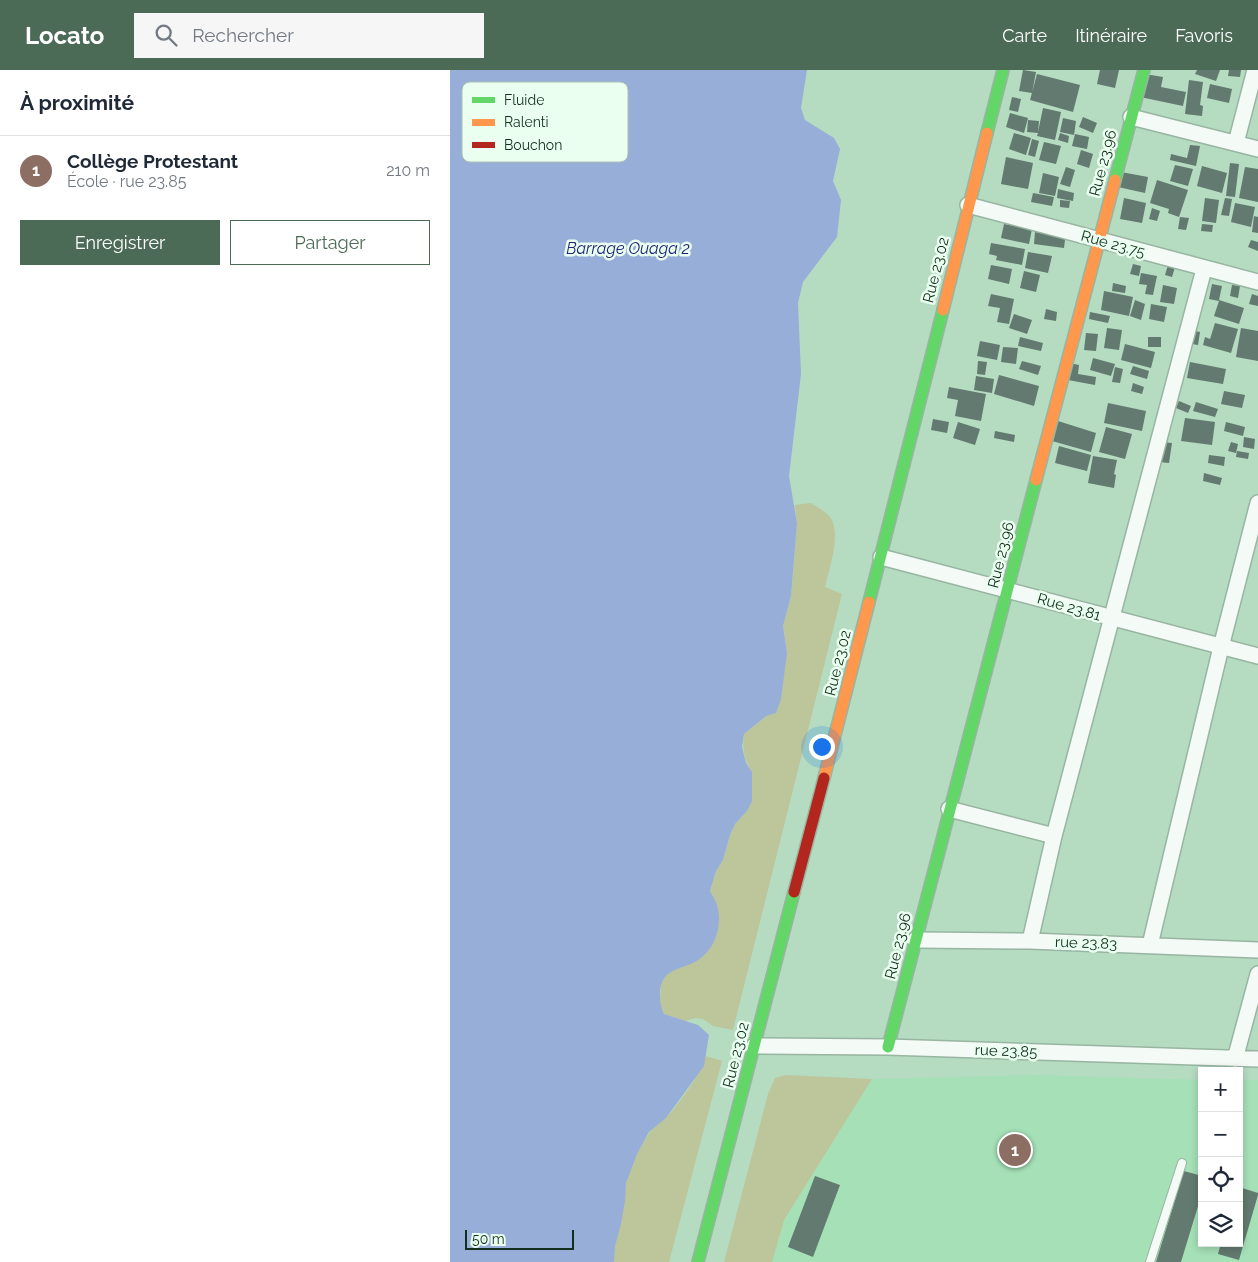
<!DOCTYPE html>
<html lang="fr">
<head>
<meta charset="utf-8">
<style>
  body { margin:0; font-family:Raleway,sans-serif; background:#f6f6f7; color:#1f2937 }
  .controls { position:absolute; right:15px; bottom:15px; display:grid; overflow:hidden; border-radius:0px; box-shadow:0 2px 8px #0003 }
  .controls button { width:45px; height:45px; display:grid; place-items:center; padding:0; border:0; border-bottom:1px solid #e0e1e3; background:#fff; color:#1f2937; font:25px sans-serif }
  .scale { position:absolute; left:15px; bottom:12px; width:109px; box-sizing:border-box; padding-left:5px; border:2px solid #122e1c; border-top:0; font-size:14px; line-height:18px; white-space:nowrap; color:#122e1c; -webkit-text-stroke:4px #ebfff0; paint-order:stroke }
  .you { position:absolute; left:371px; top:676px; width:18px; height:18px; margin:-12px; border:4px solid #fff; border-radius:50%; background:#1a73e8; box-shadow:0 0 0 8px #1a73e833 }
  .badge { display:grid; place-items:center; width:32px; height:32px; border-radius:50%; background:#4b6b56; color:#fff; font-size:16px; font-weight:700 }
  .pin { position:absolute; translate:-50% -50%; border:2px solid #fff; box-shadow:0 1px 5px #0006 }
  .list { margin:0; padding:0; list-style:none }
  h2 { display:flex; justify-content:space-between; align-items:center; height:65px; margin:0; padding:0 20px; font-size:21px }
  h2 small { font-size:16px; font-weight:400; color:#747a83 }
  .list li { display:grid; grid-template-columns:32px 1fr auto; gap:15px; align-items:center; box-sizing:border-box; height:70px; padding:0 20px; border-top:1px solid #e0e1e3 }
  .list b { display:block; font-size:19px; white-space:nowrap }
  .list p { margin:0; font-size:16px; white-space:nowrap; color:#747a83 }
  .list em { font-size:16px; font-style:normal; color:#747a83 }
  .actions { display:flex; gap:10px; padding:15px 20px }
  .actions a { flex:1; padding:11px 0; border:1px solid #4b6b56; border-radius:0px; text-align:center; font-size:18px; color:#4b6b56 }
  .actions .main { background:#4b6b56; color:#fff }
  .icon { flex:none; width:28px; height:28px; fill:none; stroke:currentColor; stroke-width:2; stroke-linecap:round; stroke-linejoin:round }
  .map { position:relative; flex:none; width:808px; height:1192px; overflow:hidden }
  header { display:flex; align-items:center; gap:30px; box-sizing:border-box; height:70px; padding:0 25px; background:#4b6b56; color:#fff }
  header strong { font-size:24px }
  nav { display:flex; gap:28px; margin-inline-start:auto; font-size:18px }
  .search { width:350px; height:45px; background:#f6f6f7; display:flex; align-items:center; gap:12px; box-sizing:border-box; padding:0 18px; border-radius:0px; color:#747a83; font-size:19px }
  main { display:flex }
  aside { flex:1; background:#fff }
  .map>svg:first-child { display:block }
</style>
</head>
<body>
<header>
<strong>Locato</strong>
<div class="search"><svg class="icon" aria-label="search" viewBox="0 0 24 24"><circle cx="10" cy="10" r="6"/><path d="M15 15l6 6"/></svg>Rechercher</div>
<nav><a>Carte</a><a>Itinéraire</a><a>Favoris</a></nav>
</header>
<main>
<aside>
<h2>À proximité<small></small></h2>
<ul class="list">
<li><span class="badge" style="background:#8d6e63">1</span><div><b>Collège Protestant</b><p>École · rue 23.85</p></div><em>210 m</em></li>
</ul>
<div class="actions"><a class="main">Enregistrer</a><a>Partager</a></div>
</aside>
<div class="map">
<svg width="808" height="1192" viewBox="0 0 808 1192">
  <rect width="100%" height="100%" fill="#b5dbc1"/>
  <path fill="#a5e0b7" d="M 587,1005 L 752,1010 L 752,1173 L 789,1173 L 789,1010 L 808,1010 L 808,1192 L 322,1192 L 334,1150 L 422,1009 Z"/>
  <path fill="#bdc59a" d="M 361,433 C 367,437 375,441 380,447 C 392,463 379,499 375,517 L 392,524 L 283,960 L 263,956 L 253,949 L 246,948 L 235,951 L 214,944 L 210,934 L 211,912 L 267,834 L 260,822 L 266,801 L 273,790 L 280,765 L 285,754 L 297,741 L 302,702 C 294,689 292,679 294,664 L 316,646 L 326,643 L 337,583 L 333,556 L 341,526 L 343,505 L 347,453 L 345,435 Z
    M 256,986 L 272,991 L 219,1192 L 164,1192 C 161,1179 169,1164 171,1151 C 174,1139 174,1126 176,1113 C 179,1097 189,1079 198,1065 C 202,1058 209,1054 215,1049 C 227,1037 252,1002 256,986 Z
    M 335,1005 L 422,1009 L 334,1150 L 322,1192 L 274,1192 L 318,1024 L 325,1008 Z"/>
  <path fill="#97aed9" d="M 0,0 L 357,0 L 351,38 L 355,50 L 384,68 L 390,79 L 383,111 L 391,130 L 387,167 L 353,212 L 348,233 L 351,304 L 339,406 L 347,453 L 341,526 L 333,556 L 337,583 L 331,629 L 326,643 L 316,646 L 294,664 L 292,677 L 296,693 L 302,702 L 302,731 L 297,741 L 285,754 L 280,765 L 273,790 L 266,801 L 260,821 C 262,826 266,830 267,835 C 273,856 265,881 245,892 C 229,900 212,899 210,921 C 210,931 210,935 214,944 L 248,955 L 259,965 L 254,996 L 216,1048 L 199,1062 L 187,1084 L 176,1113 L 175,1131 L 171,1154 L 165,1176 L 164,1192 L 0,1192 Z"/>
  <path fill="#627a6f" d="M 573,0 L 586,2 L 582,23 L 569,21 Z
    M 650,0 L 669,0 L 665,18 L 647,14 Z
    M 747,0 L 770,0 L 766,11 L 745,4 Z
    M 779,0 L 791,0 L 790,7 L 778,6 Z
    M 587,4 L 630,15 L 623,42 L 580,30 Z
    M 695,4 L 713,7 L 711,17 L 736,22 L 733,36 L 690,27 Z
    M 739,10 L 753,12 L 750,35 L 753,36 L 752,46 L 735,44 Z
    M 760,14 L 782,19 L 779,33 L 757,28 Z
    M 562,27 L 571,29 L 568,42 L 559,40 Z
    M 593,38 L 611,42 L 605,70 L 587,66 L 588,63 L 577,62 L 578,50 L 589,51 L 588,62 Z
    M 560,43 L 578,48 L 574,63 L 556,57 Z
    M 633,47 L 647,53 L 643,63 L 629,57 Z
    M 613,48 L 626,51 L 624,65 L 610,62 Z
    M 564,63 L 581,68 L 576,85 L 559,79 Z
    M 610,63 L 619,66 L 618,73 L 608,70 Z
    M 625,64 L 639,67 L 637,79 L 622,76 Z
    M 582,69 L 589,71 L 585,87 L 578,85 Z
    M 594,72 L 611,76 L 606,94 L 589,90 Z
    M 740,75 L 750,76 L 746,96 L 720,90 L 721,84 L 737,88 Z
    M 631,80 L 643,84 L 639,98 L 627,94 Z
    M 556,87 L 583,93 L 578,119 L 551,114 Z
    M 780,93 L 789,94 L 785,127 L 776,126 Z
    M 725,95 L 743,99 L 738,116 L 720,111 Z
    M 752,96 L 777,103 L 772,123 L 747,116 Z
    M 616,97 L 625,100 L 620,117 L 610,114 Z
    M 795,97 L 808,99 L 808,132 L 789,128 Z
    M 671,102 L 698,107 L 695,123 L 668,117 Z
    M 593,103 L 609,107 L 605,126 L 589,123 Z
    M 707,110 L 738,120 L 729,147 L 718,143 L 719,139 L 700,133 Z
    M 608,119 L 624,123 L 623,131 L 607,128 Z
    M 583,123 L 604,127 L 602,136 L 581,132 Z
    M 674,128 L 696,133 L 692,153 L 670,149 Z
    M 755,128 L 769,130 L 766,153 L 752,151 Z
    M 775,128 L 782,129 L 779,146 L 771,145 Z
    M 610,130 L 620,131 L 619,138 L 610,137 Z
    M 785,133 L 805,137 L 801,157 L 781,152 Z
    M 702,138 L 710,141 L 707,151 L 699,149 Z
    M 804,146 L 808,147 L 808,163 L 802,162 Z
    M 730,147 L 739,148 L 736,160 L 728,159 Z
    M 554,154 L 582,159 L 579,174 L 551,168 Z
    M 752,154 L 763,155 L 762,162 L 751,161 Z
    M 596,159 L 616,162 L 614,178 L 584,174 L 585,162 L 595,164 Z
    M 801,170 L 808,172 L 808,181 L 798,177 Z
    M 541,173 L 575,179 L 572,195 L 546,190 L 547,186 L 539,184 Z
    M 578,182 L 602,186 L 598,203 L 575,198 Z
    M 683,194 L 691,196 L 689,206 L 680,204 Z
    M 541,195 L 562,199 L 559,214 L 538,209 Z
    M 718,195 L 725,197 L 722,207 L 715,205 Z
    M 574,201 L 590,205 L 586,222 L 570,218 Z
    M 691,203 L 707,206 L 703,225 L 695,224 L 697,215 L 689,214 Z
    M 663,213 L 676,216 L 675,223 L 662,221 Z
    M 762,214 L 772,216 L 769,230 L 794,238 L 789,254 L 764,246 L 769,231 L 759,229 Z
    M 713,215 L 727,218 L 724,234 L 710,232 Z
    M 782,215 L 790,216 L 788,228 L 780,226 Z
    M 654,221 L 683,227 L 679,246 L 651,240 Z
    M 541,224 L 564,229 L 559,254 L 547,252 L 550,238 L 538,236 Z
    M 802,224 L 808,226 L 808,236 L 799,234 Z
    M 685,230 L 695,234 L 691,250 L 680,246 Z
    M 701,234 L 717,237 L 714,252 L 699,249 Z
    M 596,239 L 607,242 L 606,251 L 594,249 Z
    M 640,242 L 660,246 L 658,253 L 639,249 Z
    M 564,244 L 582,250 L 577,264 L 559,258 Z
    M 765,253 L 788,259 L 781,283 L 753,275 L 755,267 L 760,269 Z
    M 657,258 L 672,260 L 669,280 L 654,278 Z
    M 791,258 L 808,261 L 808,291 L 786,287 Z
    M 745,261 L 750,262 L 748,275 L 742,274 Z
    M 636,263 L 648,264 L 646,281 L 634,280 Z
    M 570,267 L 593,273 L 591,281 L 568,276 Z
    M 698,267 L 711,267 L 711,277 L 698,277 Z
    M 530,271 L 550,275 L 547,290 L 527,286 Z
    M 675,274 L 705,282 L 701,298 L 671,290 Z
    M 553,277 L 568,278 L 566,294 L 551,292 Z
    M 643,288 L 665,294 L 661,306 L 640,300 Z
    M 528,291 L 537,292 L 535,305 L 527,304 Z
    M 572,291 L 591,296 L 588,305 L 569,299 Z
    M 740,292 L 776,299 L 773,314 L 737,308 Z
    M 620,293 L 629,295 L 628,304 L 646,307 L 645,315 L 618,310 Z
    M 683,296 L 699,301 L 697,309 L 680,304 Z
    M 665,297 L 673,299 L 670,313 L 662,312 Z
    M 549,305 L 589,316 L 584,336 L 544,324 Z
    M 526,306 L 544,309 L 542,323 L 524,320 Z
    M 683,313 L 694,317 L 692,324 L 681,321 Z
    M 499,317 L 536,324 L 531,351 L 505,346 L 508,330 L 497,328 Z
    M 774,321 L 795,325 L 792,338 L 771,334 Z
    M 729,331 L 741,336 L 738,343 L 726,338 Z
    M 746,332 L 768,339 L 765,347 L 743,341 Z
    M 658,333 L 696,341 L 692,361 L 654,353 Z
    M 735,348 L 765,352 L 762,375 L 731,371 Z
    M 483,349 L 499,352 L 497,363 L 481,360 Z
    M 608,351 L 646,363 L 641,382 L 602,371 Z
    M 508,352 L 530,359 L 525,375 L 503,368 Z
    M 776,352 L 795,357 L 793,366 L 774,361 Z
    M 656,357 L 682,364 L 675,389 L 649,382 Z
    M 545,361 L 565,365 L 564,372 L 544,368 Z
    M 794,367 L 805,369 L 804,379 L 793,377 Z
    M 713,372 L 722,373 L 719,393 L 709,392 Z
    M 781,372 L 788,374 L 786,383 L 778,381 Z
    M 609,376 L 641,385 L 637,401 L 605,393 Z
    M 787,381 L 799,383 L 798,389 L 786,387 Z
    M 759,385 L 775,387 L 774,396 L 758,393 Z
    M 643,386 L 667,390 L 664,404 L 666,405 L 664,418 L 638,413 Z
    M 754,403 L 772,408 L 770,415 L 753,411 Z
    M 734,1101 L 752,1106 L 752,1123 L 731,1192 L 706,1192 Z
    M 365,1106 L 390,1115 L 363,1187 L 338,1177 Z
    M 789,1117 L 808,1123 L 808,1125 L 789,1190 L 768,1184 L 771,1173 L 789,1173 Z"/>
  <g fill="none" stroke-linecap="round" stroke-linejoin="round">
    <g stroke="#97b5a1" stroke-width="10">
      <path id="lane" d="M 700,1192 L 732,1093"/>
    </g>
    <g stroke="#97b5a1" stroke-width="18">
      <path id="street" d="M 681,47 L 808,79
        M 786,73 L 805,0
        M 518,135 L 808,212
        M 431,487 L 808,586
        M 499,739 L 604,766
        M 465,870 L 580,871 L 808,880
        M 580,871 L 604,766 L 754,199
        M 700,875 L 771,577 L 808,433
        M 304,976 L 438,977 L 808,989
        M 785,989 L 808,904"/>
    </g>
    <g stroke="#97b5a1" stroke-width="14">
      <path id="fast" d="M 537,63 L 553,0
        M 665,110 L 694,0
        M 419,532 L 493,240
        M 438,977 L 586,410
        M 248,1192 L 344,822"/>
    </g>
    <g stroke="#97b5a1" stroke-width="14">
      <path id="slow" d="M 493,240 L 537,63
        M 586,410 L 665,110
        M 374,708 L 419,532"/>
    </g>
    <g stroke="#97b5a1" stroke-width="14">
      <path id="jam" d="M 344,822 L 374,708"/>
    </g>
    <use href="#lane" stroke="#f4faf6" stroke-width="8"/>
    <use href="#street" stroke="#f4faf6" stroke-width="15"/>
    <use href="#fast" stroke="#63d668" stroke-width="11"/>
    <use href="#slow" stroke="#ff974d" stroke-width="11"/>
    <use href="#jam" stroke="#b3261e" stroke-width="11"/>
  </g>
  <g text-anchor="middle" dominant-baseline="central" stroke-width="5" stroke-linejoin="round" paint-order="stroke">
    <g font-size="15" fill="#122e1c" stroke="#ebfff0">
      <text transform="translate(653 93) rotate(-75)">Rue 23.96</text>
      <text transform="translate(663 174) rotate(15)">Rue 23.75</text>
      <text transform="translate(486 200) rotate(-76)">Rue 23.02</text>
      <text transform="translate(551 485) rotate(-76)">Rue 23.96</text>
      <text transform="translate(619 537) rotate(16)">Rue 23.81</text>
      <text transform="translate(388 593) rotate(-76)">Rue 23.02</text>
      <text transform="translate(636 873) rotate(2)">rue 23.83</text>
      <text transform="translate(448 876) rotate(-76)">Rue 23.96</text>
      <text transform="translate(556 981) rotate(2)">rue 23.85</text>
      <text transform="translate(286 985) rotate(-76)">Rue 23.02</text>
    </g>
    <g font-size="16" font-style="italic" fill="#202376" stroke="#ebfff0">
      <text x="178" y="178">Barrage Ouaga 2</text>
    </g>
  </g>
  <rect x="12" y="12" width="166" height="80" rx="8" fill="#ebfff0" stroke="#aac0b0" stroke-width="1"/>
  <rect x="22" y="27" width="23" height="6" fill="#63d668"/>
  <rect x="22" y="49" width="23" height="7" fill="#ff974d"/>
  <rect x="22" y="72" width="23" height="6" fill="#b3261e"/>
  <g font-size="14" fill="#122e1c">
    <text x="54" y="35">Fluide</text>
    <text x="54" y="57">Ralenti</text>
    <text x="54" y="80">Bouchon</text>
  </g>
</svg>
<div class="controls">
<button>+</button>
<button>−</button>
<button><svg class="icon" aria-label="locate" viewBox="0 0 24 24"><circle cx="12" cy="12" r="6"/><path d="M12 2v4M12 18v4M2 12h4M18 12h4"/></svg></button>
<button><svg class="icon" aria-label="layers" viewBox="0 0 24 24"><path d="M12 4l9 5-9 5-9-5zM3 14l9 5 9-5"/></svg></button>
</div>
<div class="scale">50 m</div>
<div class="you"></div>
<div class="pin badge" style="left:565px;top:1080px;background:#8d6e63">1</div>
</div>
</main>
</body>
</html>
